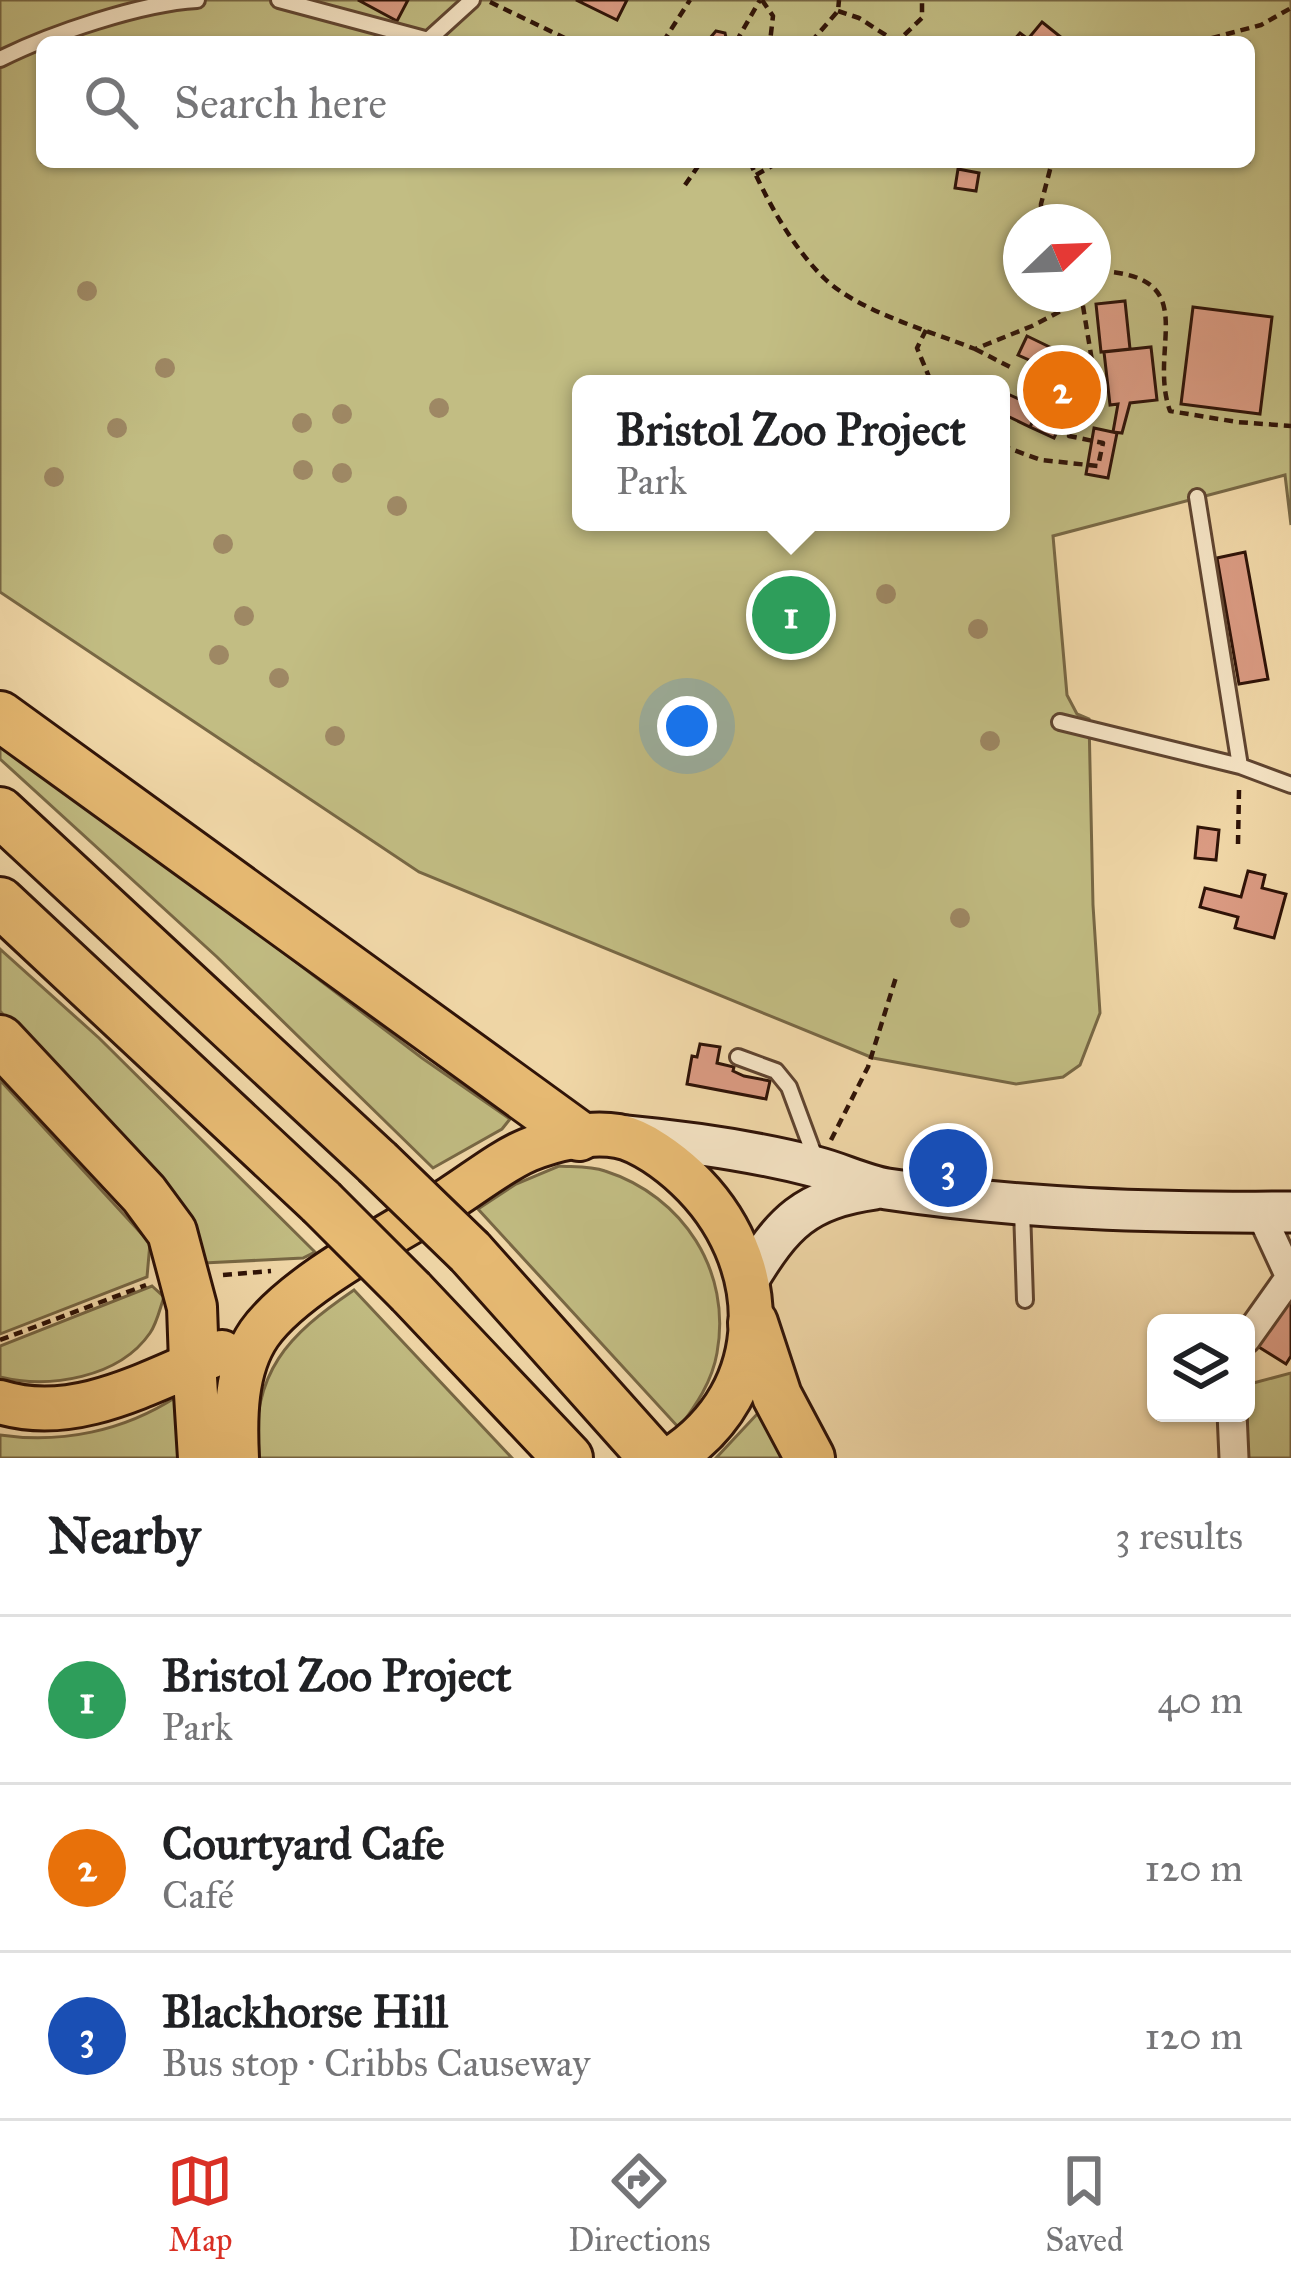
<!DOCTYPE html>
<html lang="en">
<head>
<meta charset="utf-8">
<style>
  body { margin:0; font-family:"IM FELL Great Primer",serif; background:#f6f6f6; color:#202124 }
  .controls { position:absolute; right:36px; bottom:36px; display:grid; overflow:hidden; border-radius:18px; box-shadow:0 3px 9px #0004 }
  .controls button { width:108px; height:108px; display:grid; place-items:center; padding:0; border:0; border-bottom:3px solid #e0e0e0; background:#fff; color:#202124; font:60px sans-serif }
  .compass { position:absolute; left:1003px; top:204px; width:108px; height:108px; border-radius:50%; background:#fff; box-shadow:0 3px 9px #0004; rotate:67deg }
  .you { position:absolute; left:687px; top:726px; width:42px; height:42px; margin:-30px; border:9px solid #fff; border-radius:50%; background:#1a73e8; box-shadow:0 0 0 18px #1a73e833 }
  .badge { display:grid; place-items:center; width:78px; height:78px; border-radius:50%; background:#d93025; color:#fff; font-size:39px; font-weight:700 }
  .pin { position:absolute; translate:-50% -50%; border:6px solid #fff; box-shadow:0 3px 12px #0006 }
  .popup { position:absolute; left:572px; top:375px; width:438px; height:156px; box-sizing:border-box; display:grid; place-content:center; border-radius:18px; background:#fff; filter:drop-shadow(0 3px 9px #0005); font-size:39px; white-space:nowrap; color:#757577 }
  .popup b { font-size:45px; color:#202124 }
  .popup::after { content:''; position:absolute; left:50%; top:100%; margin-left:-24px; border:24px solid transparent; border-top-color:#fff }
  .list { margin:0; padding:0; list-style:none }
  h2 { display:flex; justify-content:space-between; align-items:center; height:156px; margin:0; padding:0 48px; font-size:51px }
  h2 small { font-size:39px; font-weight:400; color:#757577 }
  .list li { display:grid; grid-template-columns:78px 1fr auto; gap:36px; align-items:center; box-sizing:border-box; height:168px; padding:0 48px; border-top:3px solid #e0e0e0 }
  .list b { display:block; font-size:45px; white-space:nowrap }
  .list p { margin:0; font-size:39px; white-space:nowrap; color:#757577 }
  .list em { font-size:39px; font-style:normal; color:#757577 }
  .icon { flex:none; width:66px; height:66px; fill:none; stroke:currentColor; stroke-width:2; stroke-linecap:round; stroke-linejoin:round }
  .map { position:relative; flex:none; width:1291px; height:1458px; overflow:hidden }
  .search { position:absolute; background:#fff; box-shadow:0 3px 9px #0004; left:36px; right:36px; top:36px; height:132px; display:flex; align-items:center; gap:30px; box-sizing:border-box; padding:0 42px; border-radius:18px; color:#757577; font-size:45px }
  .sheet { height:660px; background:#fff }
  nav { display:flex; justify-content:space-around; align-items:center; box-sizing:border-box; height:168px; border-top:3px solid #e0e0e0; background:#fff; font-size:33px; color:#757577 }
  nav a { display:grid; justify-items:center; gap:6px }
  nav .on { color:#d93025 }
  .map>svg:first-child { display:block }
</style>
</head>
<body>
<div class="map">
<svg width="1291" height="1458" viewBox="0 0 1291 1458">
  <rect width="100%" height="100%" fill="#f2d9a9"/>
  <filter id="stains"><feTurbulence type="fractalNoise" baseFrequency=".00167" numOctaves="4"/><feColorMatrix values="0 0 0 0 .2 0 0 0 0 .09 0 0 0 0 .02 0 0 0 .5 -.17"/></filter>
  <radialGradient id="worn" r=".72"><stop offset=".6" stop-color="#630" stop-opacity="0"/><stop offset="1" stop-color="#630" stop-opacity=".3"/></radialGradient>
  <path fill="#c2bd83" stroke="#786845" stroke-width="3" fill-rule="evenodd" d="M 0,0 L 1291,0 L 1291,525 L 1285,475 L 1053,536 L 1067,695 L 1077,714 L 1089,719 L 1093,905 L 1100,1013 L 1080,1065 L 1063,1077 L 1016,1084 L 873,1058 L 419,872 L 0,592 ZM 42,42 L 1249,42 L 1249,162 L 42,162 ZM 1021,222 L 1093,222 L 1093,294 L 1021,294 ZM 581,384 L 1001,384 L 1001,522 L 581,522 Z
    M 0,737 L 422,1058 L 510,1119 L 502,1129 L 433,1168 L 217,957 L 0,759 Z
    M 0,949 L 99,1038 L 315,1252 L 303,1258 L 204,1263 L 166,1194 L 0,1011 Z
    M 0,1080 L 150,1243 L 147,1277 L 0,1334 Z
    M 559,1166 C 574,1167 591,1166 605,1171 C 683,1196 732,1271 717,1353 C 712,1382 696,1405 679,1428 L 478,1209 L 516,1184 Z
    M 152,1286 L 164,1297 C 160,1308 157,1323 150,1333 C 119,1378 49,1389 0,1377 L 0,1346 Z
    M 354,1290 L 512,1458 L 257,1458 C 252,1371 287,1336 354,1290 Z
    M 1291,1373 L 1291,1458 L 1248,1458 L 1246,1385 Z
    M 176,1397 L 184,1458 L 0,1458 L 0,1435 C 61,1444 124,1431 176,1397 Z
    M 759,1412 L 782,1458 L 716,1458 Z"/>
  <path fill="#dc9c84" stroke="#2e1207" stroke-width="3" d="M 358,0 L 408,0 L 397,21 Z
    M 576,0 L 627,0 L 617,20 Z
    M 1042,22 L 1062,38 L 1059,42 L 1012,42 L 1020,33 L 1028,39 Z
    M 716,31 L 725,33 L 727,42 L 712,42 L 710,38 Z
    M 958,169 L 979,173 L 976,191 L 955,188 Z
    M 1125,301 L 1130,349 L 1101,352 L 1096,304 Z
    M 1193,307 L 1272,317 L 1260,414 L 1181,404 Z
    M 1027,336 L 1064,354 L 1056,372 L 1018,355 Z
    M 1151,347 L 1157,400 L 1130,403 L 1122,433 L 1113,432 L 1118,404 L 1110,405 L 1104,352 Z
    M 1064,353 L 1089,365 L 1054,438 L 1030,427 Z
    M 1001,391 L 1039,408 L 1030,427 L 1001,413 Z
    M 1094,428 L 1117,433 L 1108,478 L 1086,474 Z
    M 1245,552 L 1268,679 L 1239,684 L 1217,558 Z
    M 1198,827 L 1219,830 L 1216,860 L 1195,858 Z
    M 1248,871 L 1265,875 L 1262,888 L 1286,894 L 1274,938 L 1235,928 L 1238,917 L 1200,907 L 1205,888 L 1241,897 Z
    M 700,1044 L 720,1047 L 717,1063 L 734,1067 L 733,1071 L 744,1076 L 770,1081 L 766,1099 L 687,1084 L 692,1056 L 697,1057 Z
    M 1284,1298 L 1291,1303 L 1291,1356 L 1286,1364 L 1254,1344 Z"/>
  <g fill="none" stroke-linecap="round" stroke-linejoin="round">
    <g stroke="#5f4430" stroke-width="20">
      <path id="lane" d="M 279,0 L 436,42
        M 428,40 L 472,0
        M 0,59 C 50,34 141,3 197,0
        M 1197,497 L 1240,766
        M 1060,722 L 1240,766 L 1291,785
        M 738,1057 L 776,1071 L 789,1087 L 816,1160
        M 1022,1209 L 1025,1300"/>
    </g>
    <g stroke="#5f4430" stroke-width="33">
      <path id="street" d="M 1246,1339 L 1290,1277 L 1260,1212
        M 1232,1413 L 1234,1458"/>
    </g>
    <g stroke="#2e1207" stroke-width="45">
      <path id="secondary" d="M 626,1136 C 690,1142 754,1151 816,1167 C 840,1173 863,1185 887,1189 C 1020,1209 1156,1213 1291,1212
        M 747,1282 C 783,1222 805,1199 875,1189"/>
    </g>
    <g stroke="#2e1207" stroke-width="48">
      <path id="primary" d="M 194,1362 L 200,1458
        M 0,1402 C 77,1426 153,1379 222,1352
        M 237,1458 C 235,1418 235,1369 259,1334 C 295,1283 397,1232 451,1198 C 476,1182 502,1161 528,1150 C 554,1139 590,1131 618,1136 C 641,1140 670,1162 687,1178 C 773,1259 776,1391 672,1458"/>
    </g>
    <g stroke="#2e1207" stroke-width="54">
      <path id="highway" d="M 0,716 L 579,1136
        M 0,812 L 377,1162
        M 0,902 L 321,1202
        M 0,1040 L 144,1194 L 172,1232 L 192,1307 L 194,1362
        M 470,1252 L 654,1458
        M 411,1292 L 568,1458
        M 753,1323 L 777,1396 L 810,1458"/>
    </g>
    <path stroke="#2e1207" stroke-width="4.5" stroke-dasharray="9 6" stroke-linecap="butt" d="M 762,0 L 773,16 L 770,42
      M 490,2 L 573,42
      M 838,11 L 859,18 L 892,39 L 901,38 L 922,18 L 922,0
      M 663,42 L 690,0
      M 736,42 L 760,0
      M 811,42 L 838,11 L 839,0
      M 1197,42 L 1261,25 L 1291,8
      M 750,162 C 768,203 793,248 825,279 C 860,312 930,331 975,349 L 1032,326 L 1082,300
      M 756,175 L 779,162
      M 685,185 L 701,162
      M 1041,222 L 1041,204 L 1052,162
      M 1093,268 L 1099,271 L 1093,281
      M 1099,271 C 1205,276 1147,347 1170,411 L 1237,422 L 1291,426
      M 926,330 L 917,348 L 932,384
      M 975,349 L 1012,368
      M 1001,469 L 1008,448 L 1041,460 L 1098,466 L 1103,443 L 1069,436 L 1094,373 L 1082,300 L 1086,294
      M 1238,844 L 1239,790
      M 831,1140 L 868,1067 L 897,974
      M 223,1275 L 271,1271
      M 0,1340 L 146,1285"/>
    <use href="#lane" stroke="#f7e6c7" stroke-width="14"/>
    <use href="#street" stroke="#f7e6c7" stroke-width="27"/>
    <use href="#secondary" stroke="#f7e6c7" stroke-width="39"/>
    <use href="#primary" stroke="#e9bc74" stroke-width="42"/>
    <use href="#highway" stroke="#e9bc74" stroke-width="48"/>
    <g stroke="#2e1207" stroke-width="54" stroke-linecap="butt">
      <path id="highway-bridge" d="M 377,1162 L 470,1252
        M 321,1202 L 411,1292"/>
    </g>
    <use href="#highway-bridge" stroke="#e9bc74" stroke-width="48"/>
  </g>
  <g fill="#9e8864">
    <circle cx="87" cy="291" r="10"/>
    <circle cx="165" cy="368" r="10"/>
    <circle cx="439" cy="408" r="10"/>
    <circle cx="342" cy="414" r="10"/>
    <circle cx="302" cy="423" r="10"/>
    <circle cx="117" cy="428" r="10"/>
    <circle cx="303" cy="470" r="10"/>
    <circle cx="342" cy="473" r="10"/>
    <circle cx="54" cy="477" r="10"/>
    <circle cx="397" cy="506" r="10"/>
    <circle cx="223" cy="544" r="10"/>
    <circle cx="886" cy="594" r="10"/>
    <circle cx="244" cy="616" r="10"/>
    <circle cx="978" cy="629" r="10"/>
    <circle cx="219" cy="655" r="10"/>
    <circle cx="279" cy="678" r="10"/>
    <circle cx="335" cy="736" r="10"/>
    <circle cx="990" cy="741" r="10"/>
    <circle cx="960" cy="918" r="10"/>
  </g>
  <rect width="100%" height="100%" filter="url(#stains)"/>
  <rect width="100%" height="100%" fill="url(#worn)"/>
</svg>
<div class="controls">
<button><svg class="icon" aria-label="layers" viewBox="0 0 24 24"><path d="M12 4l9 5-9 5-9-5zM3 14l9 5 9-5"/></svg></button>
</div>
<svg class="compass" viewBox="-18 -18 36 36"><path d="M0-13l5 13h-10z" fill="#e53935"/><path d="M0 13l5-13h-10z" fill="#757577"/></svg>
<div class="you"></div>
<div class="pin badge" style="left:791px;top:615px;background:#2e9e5b">1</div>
<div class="popup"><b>Bristol Zoo Project</b>Park</div>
<div class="pin badge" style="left:1062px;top:390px;background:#e8710a">2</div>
<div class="pin badge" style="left:948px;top:1168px;background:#1a4fb4">3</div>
<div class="search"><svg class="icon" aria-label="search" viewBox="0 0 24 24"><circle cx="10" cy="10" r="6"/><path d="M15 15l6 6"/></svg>Search here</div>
</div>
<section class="sheet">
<h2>Nearby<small>3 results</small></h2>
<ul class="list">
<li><span class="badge" style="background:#2e9e5b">1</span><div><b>Bristol Zoo Project</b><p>Park</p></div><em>40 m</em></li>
<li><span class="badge" style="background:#e8710a">2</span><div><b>Courtyard Cafe</b><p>Café</p></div><em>120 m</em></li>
<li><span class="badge" style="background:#1a4fb4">3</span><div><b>Blackhorse Hill</b><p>Bus stop · Cribbs Causeway</p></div><em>120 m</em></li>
</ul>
</section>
<nav>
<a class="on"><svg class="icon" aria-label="map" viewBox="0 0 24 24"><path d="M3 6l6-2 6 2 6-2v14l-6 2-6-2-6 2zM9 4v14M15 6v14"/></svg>Map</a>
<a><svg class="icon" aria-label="directions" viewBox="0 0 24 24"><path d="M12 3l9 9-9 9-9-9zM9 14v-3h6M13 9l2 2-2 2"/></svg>Directions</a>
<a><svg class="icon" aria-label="saved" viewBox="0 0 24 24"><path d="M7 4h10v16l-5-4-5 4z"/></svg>Saved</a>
</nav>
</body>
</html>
